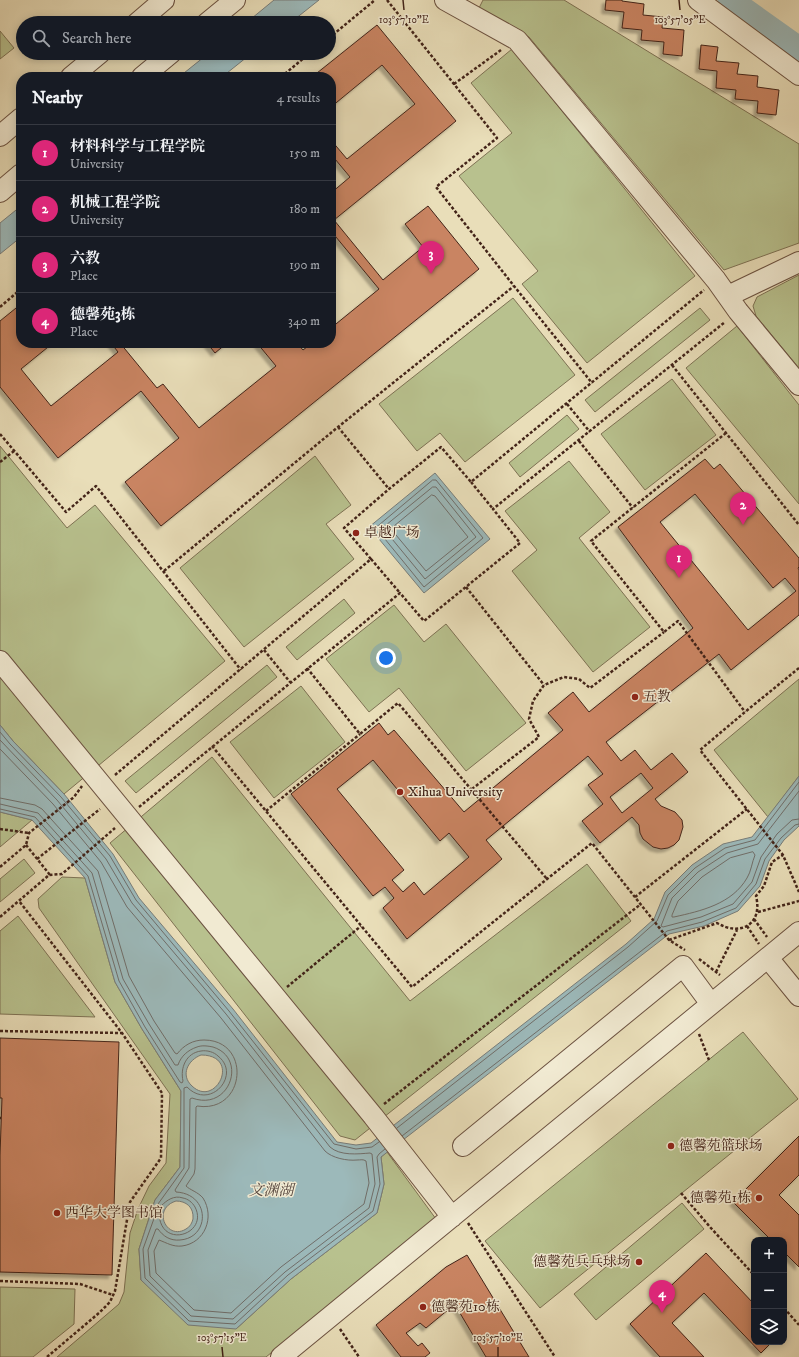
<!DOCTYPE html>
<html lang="en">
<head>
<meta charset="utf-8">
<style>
  body { margin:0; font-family:"IM FELL DW Pica","Noto Serif SC",serif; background:#20242c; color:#f1f3f6 }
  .controls { position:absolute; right:12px; bottom:12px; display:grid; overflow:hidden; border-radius:8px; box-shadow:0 2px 10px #0003 }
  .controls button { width:36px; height:36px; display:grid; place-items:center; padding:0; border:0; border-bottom:1px solid #363941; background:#171b24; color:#f1f3f6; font:20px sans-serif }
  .you { position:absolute; left:386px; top:658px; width:14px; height:14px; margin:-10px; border:3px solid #fff; border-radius:50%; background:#1a73e8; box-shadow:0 0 0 6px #1a73e833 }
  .badge { display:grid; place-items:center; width:26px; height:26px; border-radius:50%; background:#db2777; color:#fff; font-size:13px; font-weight:700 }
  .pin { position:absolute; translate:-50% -33px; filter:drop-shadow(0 1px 2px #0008) }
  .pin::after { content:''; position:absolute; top:21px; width:14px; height:12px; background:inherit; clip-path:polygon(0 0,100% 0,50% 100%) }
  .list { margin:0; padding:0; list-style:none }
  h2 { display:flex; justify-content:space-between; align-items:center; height:52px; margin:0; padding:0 16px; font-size:17px }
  h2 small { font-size:13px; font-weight:400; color:#9ea1a6 }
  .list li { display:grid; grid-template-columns:26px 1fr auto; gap:12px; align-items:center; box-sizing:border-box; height:56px; padding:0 16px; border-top:1px solid #363941 }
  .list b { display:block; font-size:15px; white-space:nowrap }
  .list p { margin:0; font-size:13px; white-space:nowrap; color:#9ea1a6 }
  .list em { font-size:13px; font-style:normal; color:#9ea1a6 }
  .icon { flex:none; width:22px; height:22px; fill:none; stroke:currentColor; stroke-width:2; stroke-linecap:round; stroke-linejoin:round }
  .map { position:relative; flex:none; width:799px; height:1357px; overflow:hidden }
  .search { position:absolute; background:#171b24; box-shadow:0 2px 10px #0003; left:16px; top:16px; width:320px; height:44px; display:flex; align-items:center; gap:10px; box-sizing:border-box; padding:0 14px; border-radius:22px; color:#9ea1a6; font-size:15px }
  .panel { position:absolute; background:#171b24; box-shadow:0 2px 10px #0003; left:16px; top:72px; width:320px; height:276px; border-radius:16px }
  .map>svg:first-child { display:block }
</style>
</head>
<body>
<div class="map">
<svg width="799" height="1357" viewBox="0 0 799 1357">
  <defs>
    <filter id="shadow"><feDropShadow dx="-3.5" dy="3.5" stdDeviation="1" flood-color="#0004"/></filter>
  </defs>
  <rect width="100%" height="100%" fill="#e9deb9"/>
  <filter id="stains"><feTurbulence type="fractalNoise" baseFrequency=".005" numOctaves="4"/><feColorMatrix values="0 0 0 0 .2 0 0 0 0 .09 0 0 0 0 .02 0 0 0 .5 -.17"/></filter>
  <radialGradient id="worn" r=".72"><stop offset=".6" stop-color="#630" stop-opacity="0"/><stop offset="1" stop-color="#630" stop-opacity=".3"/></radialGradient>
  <path fill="#b8c18e" stroke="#7e7254" d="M 483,0 L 564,0 L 799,144 L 799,243 L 724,270 L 529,37 L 478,10 Z
    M 0,31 L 14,48 L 0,59 Z
    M 512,49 L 695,276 L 587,363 L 522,284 L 538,271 L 459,176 L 512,133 L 471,83 Z
    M 799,275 L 799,368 L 756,316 L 753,306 L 757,297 Z
    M 513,298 L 575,375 L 465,462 L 440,433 L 417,451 L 379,404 Z
    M 700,308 L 710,320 L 595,412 L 585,400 Z
    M 737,326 L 799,405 L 799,504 L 686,368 Z
    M 672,379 L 716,435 L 645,490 L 601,434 Z
    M 567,415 L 579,429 L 520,477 L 509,463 Z
    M 0,446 L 67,528 L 95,505 L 225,661 L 64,794 L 13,741 L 0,725 Z
    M 315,456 L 351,505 L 326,524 L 354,559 L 244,647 L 180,568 Z
    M 569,461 L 610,512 L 579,538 L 650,627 L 593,672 L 512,571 L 537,550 L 505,511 Z
    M 344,599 L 355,613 L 297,660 L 286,647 Z
    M 394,605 L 424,642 L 446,624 L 526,723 L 466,771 L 399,688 L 369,712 L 326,659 Z
    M 267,665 L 277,677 L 136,793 L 125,781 Z
    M 799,679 L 799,776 L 768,817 L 714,750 Z
    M 301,686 L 345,742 L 274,798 L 230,742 Z
    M 212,757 L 410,1001 L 587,864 L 631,921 L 355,1140 L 340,1136 L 110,843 Z
    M 0,812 L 32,820 L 0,847 Z
    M 24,859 L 35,873 L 0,902 L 0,879 Z
    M 62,877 L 85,878 L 115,982 L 142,1029 L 181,1091 L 180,1167 L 155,1200 L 139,1249 L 141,1280 L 237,1328 L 291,1279 L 377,1213 L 384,1184 L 381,1157 L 387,1152 L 436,1219 L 266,1357 L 57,1357 L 119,1304 L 124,1292 L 130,1233 L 138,1209 L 149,1186 L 166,1163 L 170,1094 L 39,908 L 38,899 Z
    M 18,916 L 95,1017 L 0,1014 L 0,931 Z
    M 743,1032 L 798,1099 L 540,1308 L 485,1241 Z
    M 682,1203 L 704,1229 L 596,1320 L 574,1294 Z
    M 0,1287 L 75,1289 L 74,1324 L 33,1357 L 0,1357 Z"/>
  <path fill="#9cb9ba" stroke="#787d7a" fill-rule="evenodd" d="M 274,0 L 319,0 L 290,23 L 246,23 Z
    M 209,53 L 252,53 L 222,77 L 179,77 Z
    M 21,206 L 21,237 L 0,254 L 0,223 Z
    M 435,473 L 490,539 L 424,593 L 369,527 Z
    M 0,725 L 13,741 L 64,794 L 113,854 L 139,898 L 233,1009 L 337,1142 L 356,1145 L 371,1143 L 626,944 L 654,919 L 665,892 L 692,865 L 723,844 L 752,837 L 799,776 L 799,826 L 784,840 L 769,861 L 760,886 L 738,911 L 704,926 L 669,934 L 381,1157 L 384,1184 L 377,1213 L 291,1279 L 236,1329 L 188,1325 L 141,1280 L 139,1249 L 155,1200 L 180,1167 L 181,1091 L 142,1029 L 115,982 L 85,878 L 32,820 L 0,812 ZM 201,1055 C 242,1055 216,1109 192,1086 C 180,1075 188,1060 201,1055 ZM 176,1201 C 186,1201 194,1207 193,1219 C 192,1223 190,1227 186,1229 C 167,1241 151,1209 176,1201 Z"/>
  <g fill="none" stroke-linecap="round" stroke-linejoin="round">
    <path stroke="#706e6a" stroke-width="1" d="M 433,480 L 436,480 L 483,538 L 424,587 L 376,528 Z
      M 433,487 L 436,487 L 476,537 L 425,579 L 383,528 Z
      M 432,495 L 435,496 L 468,537 L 426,571 L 391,529 Z
      M 0,732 L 10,744 L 61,797 L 110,856 L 136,900 L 229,1011 L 334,1144 L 356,1149 L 372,1147 L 379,1142
      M 0,740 L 57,800 L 106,859 L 132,903 L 226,1014 L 330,1147 C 340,1156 358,1154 370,1153 L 372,1154 L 375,1184 L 369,1208 L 285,1272 L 233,1319 L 191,1316 L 150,1276 L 148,1250 L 156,1229 L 158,1229 C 163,1236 170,1241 180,1240 C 210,1238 211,1194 176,1192 L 175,1190 L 189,1168 L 190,1099 L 192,1098 C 230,1112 248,1058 213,1047 C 208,1046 202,1045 197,1047 C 188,1050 181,1056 178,1065 L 175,1065 L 149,1024 L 123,979 L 92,873 L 38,813 L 0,804
      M 0,749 L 53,804 L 101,862 L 127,907 L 221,1018 L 325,1151 C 332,1158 347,1161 357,1160 C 361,1160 363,1159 366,1161 L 369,1183 L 364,1204 L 281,1267 L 231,1313 L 194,1310 L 156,1273 L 154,1251 L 159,1240 C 167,1243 173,1247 182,1246 C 205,1243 215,1217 203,1198 C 198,1192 190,1190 186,1186 L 194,1174 L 195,1169 L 196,1107 L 197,1106 C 246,1114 252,1040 204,1040 C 193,1040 184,1045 177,1054 L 175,1053 L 154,1021 L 129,976 L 98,871 L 42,809 L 35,805 L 0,798
      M 799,791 L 758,844 L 727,853 L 698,872 L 672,898 L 661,926 L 663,927 L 701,917 L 733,904 L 752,882 L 761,857 L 777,834 L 792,820 L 799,819
      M 0,809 L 35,817 L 88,876 L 119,981 L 145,1027 L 180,1082 L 182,1083 L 183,1081 C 180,1068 186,1053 201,1051 C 207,1050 214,1052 218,1056 C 242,1075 210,1111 187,1087 L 184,1088 L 184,1168 L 158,1204 L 159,1206 L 161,1206 C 167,1200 174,1195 183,1198 C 188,1199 192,1202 195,1207 C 209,1234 161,1250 159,1214 L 156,1213 L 143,1249 L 145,1278 L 189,1321 L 235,1324 L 288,1275 L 373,1211 L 380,1184 L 377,1157 L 379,1154 L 385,1149
      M 753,852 L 755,855 C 752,862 751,872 747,878 C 732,904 701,911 674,917 L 672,917 L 672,915 L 678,901 L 702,877 L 730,858 Z
      M 397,1128 L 628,947 L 657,921 L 668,895 L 695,868 L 725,848 L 755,840 L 799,782
      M 402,1136 L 667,931 L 702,922 L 736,908 L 756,884 L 765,859 L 781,838 L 795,825 L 799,824"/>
    <path stroke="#9cb9ba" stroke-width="25" d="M 730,0 L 799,49"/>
  </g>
  <path fill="#c98462" stroke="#432419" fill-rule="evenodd" filter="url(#shadow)" d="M 606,0 L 622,0 L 622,1 L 644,4 L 643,15 L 663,17 L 662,28 L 684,30 L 682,56 L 663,54 L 664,42 L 641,40 L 642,30 L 622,28 L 624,12 L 605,10 Z
    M 377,25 L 456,121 L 334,220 L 383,280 L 423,247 L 405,224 L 428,206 L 479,269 L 161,526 L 125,482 L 179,438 L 141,391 L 58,458 L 0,387 L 0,321 L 21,304 L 21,343 L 53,343 L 21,369 L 51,406 L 118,352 L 111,343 L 120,343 L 157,388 L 163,384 L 199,428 L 276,366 L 257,343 L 297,343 L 303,350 L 312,343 L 331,343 L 331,328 L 379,289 L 331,231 L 331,193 L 350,177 L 335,159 L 331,163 L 331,140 L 347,159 L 415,104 L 382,65 L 331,107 L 331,77 L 312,77 Z
    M 701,45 L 718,47 L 716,61 L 739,63 L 737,74 L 758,76 L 757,87 L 779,90 L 776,115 L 757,113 L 758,101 L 735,99 L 736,90 L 716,88 L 717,71 L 699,69 Z
    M 207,343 L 227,343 L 215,353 Z
    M 705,459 L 714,469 L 720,464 L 799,558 L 799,567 L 798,568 L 799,570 L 799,615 L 731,670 L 719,654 L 606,742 L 621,761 L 635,750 L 651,770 L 672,753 L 688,772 L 655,799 L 661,806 L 675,812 L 682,820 L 683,827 L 679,840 L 674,845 L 668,848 L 661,849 L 653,847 L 643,839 L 640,833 L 639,825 L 632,817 L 600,843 L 582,821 L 603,804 L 588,785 L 603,774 L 588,756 L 486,840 L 502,859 L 407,939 L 383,908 L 394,898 L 385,887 L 373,896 L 291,794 L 379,723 L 388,735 L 394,730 L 464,812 L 563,730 L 548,713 L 573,692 L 589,712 L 687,633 L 693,628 L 618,527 ZM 695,494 L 773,588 L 785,578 L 796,591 L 748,630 L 660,522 ZM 373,760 L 440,841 L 449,833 L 469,857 L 424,895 L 414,882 L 403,892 L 392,880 L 404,870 L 337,789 ZM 641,773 L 653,788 L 622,813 L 610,797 Z
    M 0,1038 L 119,1042 L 112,1275 L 0,1272 L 0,1155 L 2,1098 L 0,1098 Z
    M 799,1136 L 799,1175 L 779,1195 L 799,1215 L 799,1267 L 784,1252 L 784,1240 L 771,1240 L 733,1202 Z
    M 706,1253 L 754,1304 L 754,1342 L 772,1342 L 761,1353 L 704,1293 L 672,1323 L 704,1357 L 660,1357 L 630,1324 Z
    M 467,1255 L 529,1357 L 486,1357 L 454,1303 L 447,1305 L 449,1309 L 426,1328 L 420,1323 L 406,1333 L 418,1346 L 422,1343 L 430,1353 L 425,1357 L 401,1357 L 376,1325 L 446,1267 Z"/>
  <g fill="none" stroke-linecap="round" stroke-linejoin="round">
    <g stroke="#6c5241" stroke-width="22">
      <path id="minor" d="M 445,0 L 517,40 L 716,280 L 738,311 L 799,385
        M 698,0 L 799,75
        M 137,23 L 164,0
        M 207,23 L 235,0
        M 71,77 L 100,53
        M 142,77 L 171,53
        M 0,136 L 21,118
        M 0,192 L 21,174
        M 728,296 L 799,262
        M 0,661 L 373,1116 L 452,1217
        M 768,958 L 799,996
        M 463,1146 L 683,966 L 711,1004
        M 281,1357 L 799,932"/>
    </g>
    <path stroke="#432419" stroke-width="2.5" stroke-dasharray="3 2" stroke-linecap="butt" d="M 387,0 L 497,138 L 436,187 L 514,286 L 592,383
      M 329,38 L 375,0
      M 281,77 L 310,53
      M 454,84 L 501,50
      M 0,307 L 21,289
      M 672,365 L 799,525
      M 567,404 L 590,432
      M 338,427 L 389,489
      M 726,433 L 591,541 L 664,632 L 678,621 L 745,712
      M 0,434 L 66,512 L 96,486 L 241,670
      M 579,441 L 633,508
      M 0,462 L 14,451
      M 471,482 L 493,509
      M 371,559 L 400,593
      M 164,571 L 338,427 L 514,286
      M 466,587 L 544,685
      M 264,650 L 290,682
      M 307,668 L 360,734 L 398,703 L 547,879
      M 799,668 L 745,712 L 700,750 L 783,855 L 799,892
      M 212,746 L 412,987 L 592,843 L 669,940 L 685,950
      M 115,775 L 371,559 L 344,528 L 389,489 L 441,447 L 471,482 L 704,290
      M 472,789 L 539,737 L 529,719 L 533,701 L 544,685 L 564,677 L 579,679 L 590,688 L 664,632
      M 139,807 L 400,593 L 424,621 L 520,543 L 493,509 L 725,322
      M 266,811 L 360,734
      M 0,829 L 29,833
      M 26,845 L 50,875
      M 37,859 L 100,809
      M 0,867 L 26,845 L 29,833 L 74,797 L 82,786
      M 635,897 L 747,809
      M 758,912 L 799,901
      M 0,917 L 49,875 L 62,874 L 115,828
      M 754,919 L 767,937
      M 747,926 L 759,944
      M 669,940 L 717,923 C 741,937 763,924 756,896 L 764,886 L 772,862 L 783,855
      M 699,959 L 720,975
      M 716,972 L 737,930
      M 287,987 L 361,926
      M 0,1031 L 122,1033 L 19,901
      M 699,1034 L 709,1060
      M 384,1104 L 641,904
      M 0,1118 L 1,1118
      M 681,1193 L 710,1227 L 754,1275
      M 468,1223 L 555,1357
      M 0,1281 L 80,1284 L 113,1295
      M 784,1308 L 799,1325
      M 340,1329 L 359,1357
      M 47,1357 L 99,1313 L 110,1302 L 115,1291 L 130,1202 L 161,1158 L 162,1093 L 122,1033"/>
    <use href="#minor" stroke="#f1ead2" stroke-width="20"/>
  </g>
  <path fill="none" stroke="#432419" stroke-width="1.5" d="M 403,0 L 404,10M 679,0 L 680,10M 222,1347 L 223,1357M 498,1347 L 498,1357"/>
  <g fill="#8f2418" stroke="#f1ead2" stroke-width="1.5">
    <circle cx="356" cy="533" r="4"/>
    <circle cx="635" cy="697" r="4"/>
    <circle cx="400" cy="792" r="4"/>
    <circle cx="671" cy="1146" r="4"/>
    <circle cx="759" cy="1198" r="4"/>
    <circle cx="57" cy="1213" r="4"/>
    <circle cx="639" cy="1262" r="4"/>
    <circle cx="423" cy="1307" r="4"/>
  </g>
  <g text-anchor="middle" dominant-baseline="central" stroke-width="3" stroke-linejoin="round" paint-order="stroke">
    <g font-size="14" fill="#432419" stroke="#f1ead2" text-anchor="start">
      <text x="364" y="533">卓越广场</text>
      <text x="643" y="697">五教</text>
      <text x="408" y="792">Xihua University</text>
      <text x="679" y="1146">德馨苑篮球场</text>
      <text x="751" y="1198" text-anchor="end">德馨苑1栋</text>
      <text x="65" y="1213">西华大学图书馆</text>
      <text x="631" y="1262" text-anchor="end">德馨苑兵乓球场</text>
      <text x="431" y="1307">德馨苑10栋</text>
    </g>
    <g font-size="15" font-style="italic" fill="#594941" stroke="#f1ead2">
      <text x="271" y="1190">文渊湖</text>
    </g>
  </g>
  <g font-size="10" text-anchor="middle" fill="#432419" stroke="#f1ead2" stroke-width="3" stroke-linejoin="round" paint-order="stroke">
    <text x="404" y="23">103°57'10"E</text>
    <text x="680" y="23">103°57'05"E</text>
    <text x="222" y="1341">103°57'15"E</text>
    <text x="498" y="1341">103°57'10"E</text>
  </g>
  <rect width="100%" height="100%" filter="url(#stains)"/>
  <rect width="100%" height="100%" fill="url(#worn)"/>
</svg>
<div class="controls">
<button>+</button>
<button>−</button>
<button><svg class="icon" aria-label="layers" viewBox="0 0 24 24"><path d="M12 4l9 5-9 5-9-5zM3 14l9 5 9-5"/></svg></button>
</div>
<div class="you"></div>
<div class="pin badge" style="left:679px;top:578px">1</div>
<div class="pin badge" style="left:743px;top:525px">2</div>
<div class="pin badge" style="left:431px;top:274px">3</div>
<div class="pin badge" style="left:662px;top:1313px">4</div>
<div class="search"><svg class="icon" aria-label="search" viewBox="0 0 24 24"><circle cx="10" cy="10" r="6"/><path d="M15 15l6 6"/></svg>Search here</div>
<section class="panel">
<h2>Nearby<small>4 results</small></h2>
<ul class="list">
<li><span class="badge">1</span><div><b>材料科学与工程学院</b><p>University</p></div><em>150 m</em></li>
<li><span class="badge">2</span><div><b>机械工程学院</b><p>University</p></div><em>180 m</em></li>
<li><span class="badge">3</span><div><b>六教</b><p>Place</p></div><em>190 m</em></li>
<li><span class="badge">4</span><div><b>德馨苑3栋</b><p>Place</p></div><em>340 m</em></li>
</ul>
</section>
</div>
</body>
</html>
